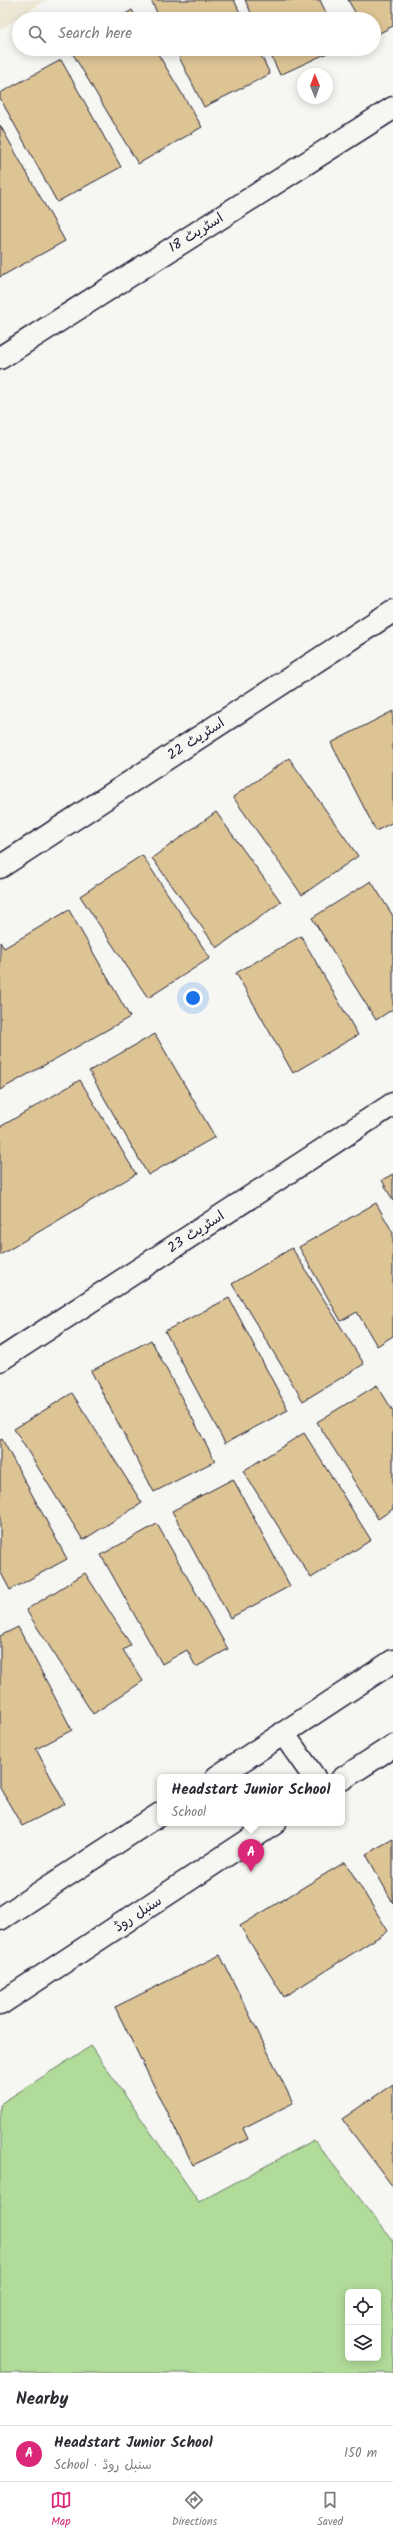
<!DOCTYPE html>
<html lang="en">
<head>
<meta charset="utf-8">
<style>
  body { margin:0; font-family:Kalam,"Playpen Sans Arabic",sans-serif; background:#f2f2f3; color:#2b2b33 }
  .controls { position:absolute; right:12px; bottom:12px; display:grid; overflow:hidden; border-radius:6px; box-shadow:0 2px 10px #0003 }
  .controls button { width:36px; height:36px; display:grid; place-items:center; padding:0; border:0; border-bottom:1px solid #e1e1e2; background:#fff; color:#2b2b33; font:20px sans-serif }
  .compass { position:absolute; left:297px; top:68px; width:36px; height:36px; border-radius:50%; background:#fff; box-shadow:0 2px 10px #0003; rotate:359deg }
  .you { position:absolute; left:193px; top:998px; width:14px; height:14px; margin:-10px; border:3px solid #fff; border-radius:50%; background:#1a73e8; box-shadow:0 0 0 6px #1a73e833 }
  .badge { display:grid; place-items:center; width:26px; height:26px; border-radius:50%; background:#db2777; color:#fff; font-size:13px; font-weight:700 }
  .pin { position:absolute; translate:-50% -33px; filter:drop-shadow(0 1px 2px #0008) }
  .pin::after { content:''; position:absolute; top:21px; width:14px; height:12px; background:inherit; clip-path:polygon(0 0,100% 0,50% 100%) }
  .popup { position:absolute; left:157px; top:1774px; width:188px; height:52px; box-sizing:border-box; display:grid; place-content:center; border-radius:6px; background:#fff; filter:drop-shadow(0 1px 3px #0005); font-size:13px; white-space:nowrap; color:#7c7c81 }
  .popup b { font-size:15px; color:#2b2b33 }
  .popup::after { content:''; position:absolute; left:50%; top:100%; margin-left:-8px; border:8px solid transparent; border-top-color:#fff }
  .list { margin:0; padding:0; list-style:none }
  h2 { display:flex; justify-content:space-between; align-items:center; height:52px; margin:0; padding:0 16px; font-size:17px }
  h2 small { font-size:13px; font-weight:400; color:#7c7c81 }
  .list li { display:grid; grid-template-columns:26px 1fr auto; gap:12px; align-items:center; box-sizing:border-box; height:56px; padding:0 16px; border-top:1px solid #e1e1e2 }
  .list b { display:block; font-size:15px; white-space:nowrap }
  .list p { margin:0; font-size:13px; white-space:nowrap; color:#7c7c81 }
  .list em { font-size:13px; font-style:normal; color:#7c7c81 }
  .icon { flex:none; width:22px; height:22px; fill:none; stroke:currentColor; stroke-width:2; stroke-linecap:round; stroke-linejoin:round }
  .map { position:relative; flex:none; width:393px; height:2373px; overflow:hidden }
  .search { position:absolute; background:#fff; box-shadow:0 2px 10px #0003; left:12px; right:12px; top:12px; height:44px; display:flex; align-items:center; gap:10px; box-sizing:border-box; padding:0 14px; border-radius:22px; color:#7c7c81; font-size:15px }
  .sheet { height:108px; background:#fff }
  nav { display:flex; justify-content:space-around; align-items:center; box-sizing:border-box; height:56px; border-top:1px solid #e1e1e2; background:#fff; font-size:11px; color:#7c7c81 }
  nav a { display:grid; justify-items:center; gap:2px }
  nav .on { color:#db2777 }
  .map>svg:first-child { display:block }
</style>
</head>
<body>
<div class="map">
<svg width="393" height="2373" viewBox="0 0 393 2373">
  <rect width="100%" height="100%" fill="#f6f6f2"/>
  <filter id="ink" filterUnits="userSpaceOnUse"><feTurbulence type="fractalNoise" baseFrequency=".025" numOctaves="2"/><feDisplacementMap in="SourceGraphic" scale="8" xChannelSelector="R" yChannelSelector="G"/><feConvolveMatrix kernelMatrix="1 2 1 2 8 2 1 2 1" color-interpolation-filters="sRGB"/></filter>
  <g filter="url(#ink)">
    <path fill="#eee7d6" d="M 0,0 L 46,0 L 0,30 Z"/>
    <path fill="#b1db98" stroke="#6a7e6a" fill-rule="evenodd" d="M 91,2046 L 199,2202 L 314,2140 L 393,2241 L 393,2373 L 0,2373 L 0,2104 ZM 348,2292 L 378,2292 L 378,2358 L 348,2358 Z"/>
    <path fill="#ddc494" stroke="#22223b" d="M 151,0 L 234,0 L 243,19 L 160,19 Z
      M 245,0 L 320,0 L 329,19 L 254,19 Z
      M 348,0 L 393,0 L 393,26 L 374,36 L 374,19 L 359,19 Z
      M 132,10 L 137,19 L 117,19 Z
      M 70,49 L 155,49 L 202,127 L 138,164 Z
      M 175,49 L 258,49 L 270,74 L 204,107 Z
      M 268,49 L 336,49 L 280,75 Z
      M 61,60 L 121,167 L 57,202 L 0,98 L 0,93 Z
      M 0,125 L 65,241 L 0,277 Z
      M 393,711 L 393,822 L 376,831 L 331,743 Z
      M 289,758 L 358,856 L 302,895 L 233,797 Z
      M 216,812 L 281,902 L 217,948 L 152,858 Z
      M 142,855 L 210,958 L 148,998 L 80,896 Z
      M 371,881 L 393,916 L 393,1009 L 376,1020 L 312,918 Z
      M 69,910 L 130,1017 L 0,1090 L 0,942 L 4,948 Z
      M 301,936 L 358,1035 L 293,1073 L 236,973 Z
      M 155,1034 L 215,1137 L 148,1175 L 89,1071 Z
      M 80,1080 L 136,1174 L 0,1255 L 0,1127 Z
      M 393,1174 L 393,1201 L 382,1180 Z
      M 376,1203 L 393,1233 L 393,1336 L 377,1346 L 357,1312 L 341,1321 L 299,1247 Z
      M 292,1248 L 364,1364 L 303,1401 L 232,1284 Z
      M 229,1298 L 288,1410 L 225,1443 L 165,1331 Z
      M 151,1340 L 215,1461 L 154,1492 L 91,1371 Z
      M 377,1385 L 393,1411 L 393,1509 L 378,1519 L 317,1422 Z
      M 72,1393 L 142,1503 L 83,1540 L 14,1429 Z
      M 304,1433 L 371,1540 L 311,1578 L 243,1471 Z
      M 2,1439 L 67,1559 L 10,1590 L 0,1571 L 0,1440 Z
      M 233,1479 L 290,1586 L 230,1618 L 172,1511 Z
      M 157,1524 L 228,1649 L 196,1667 L 187,1650 L 162,1664 L 101,1555 Z
      M 85,1573 L 131,1645 L 123,1650 L 143,1681 L 93,1714 L 26,1610 Z
      M 18,1627 L 72,1730 L 36,1749 L 65,1804 L 22,1826 L 0,1788 L 0,1636 Z
      M 393,1839 L 393,1903 L 366,1854 Z
      M 345,1862 L 388,1931 L 284,1997 L 240,1926 Z
      M 220,1955 L 293,2103 L 243,2128 L 248,2139 L 193,2165 L 115,2007 Z
      M 393,2084 L 393,2187 L 342,2119 Z"/>
    <g fill="none" stroke-linecap="round" stroke-linejoin="round">
      <g stroke="#22223b" stroke-width="25">
        <path id="minor" d="M 0,358 L 393,108
          M 0,867 L 393,611
          M 0,1360 L 393,1104
          M 283,1733 L 314,1777
          M 217,1777 L 393,1661
          M 342,1779 L 393,1746
          M 0,1919 L 160,1814
          M 0,2004 L 275,1823"/>
      </g>
      <use href="#minor" stroke="#f6f6f2" stroke-width="22"/>
    </g>
  </g>
  <g text-anchor="middle" dominant-baseline="central" stroke-width="3" stroke-linejoin="round" paint-order="stroke">
    <g font-size="14" fill="#22223b" stroke="#f6f6f2">
      <text transform="translate(196 233) rotate(-32)">اسٹریٹ 18</text>
      <text transform="translate(196 739) rotate(-33)">اسٹریٹ 22</text>
      <text transform="translate(196 1232) rotate(-33)">اسٹریٹ 23</text>
      <text transform="translate(138 1914) rotate(-33)">سنبل روڈ</text>
    </g>
  </g>
</svg>
<div class="controls">
<button><svg class="icon" aria-label="locate" viewBox="0 0 24 24"><circle cx="12" cy="12" r="6"/><path d="M12 2v4M12 18v4M2 12h4M18 12h4"/></svg></button>
<button><svg class="icon" aria-label="layers" viewBox="0 0 24 24"><path d="M12 4l9 5-9 5-9-5zM3 14l9 5 9-5"/></svg></button>
</div>
<svg class="compass" viewBox="-18 -18 36 36"><path d="M0-13l5 13h-10z" fill="#e53935"/><path d="M0 13l5-13h-10z" fill="#7c7c81"/></svg>
<div class="you"></div>
<div class="pin badge" style="left:251px;top:1872px">A</div>
<div class="popup"><b>Headstart Junior School</b>School</div>
<div class="search"><svg class="icon" aria-label="search" viewBox="0 0 24 24"><circle cx="10" cy="10" r="6"/><path d="M15 15l6 6"/></svg>Search here</div>
</div>
<section class="sheet">
<h2>Nearby<small></small></h2>
<ul class="list">
<li><span class="badge">A</span><div><b>Headstart Junior School</b><p>School · سنبل روڈ</p></div><em>150 m</em></li>
</ul>
</section>
<nav>
<a class="on"><svg class="icon" aria-label="map" viewBox="0 0 24 24"><path d="M3 6l6-2 6 2 6-2v14l-6 2-6-2-6 2zM9 4v14M15 6v14"/></svg>Map</a>
<a><svg class="icon" aria-label="directions" viewBox="0 0 24 24"><path d="M12 3l9 9-9 9-9-9zM9 14v-3h6M13 9l2 2-2 2"/></svg>Directions</a>
<a><svg class="icon" aria-label="saved" viewBox="0 0 24 24"><path d="M7 4h10v16l-5-4-5 4z"/></svg>Saved</a>
</nav>
</body>
</html>
